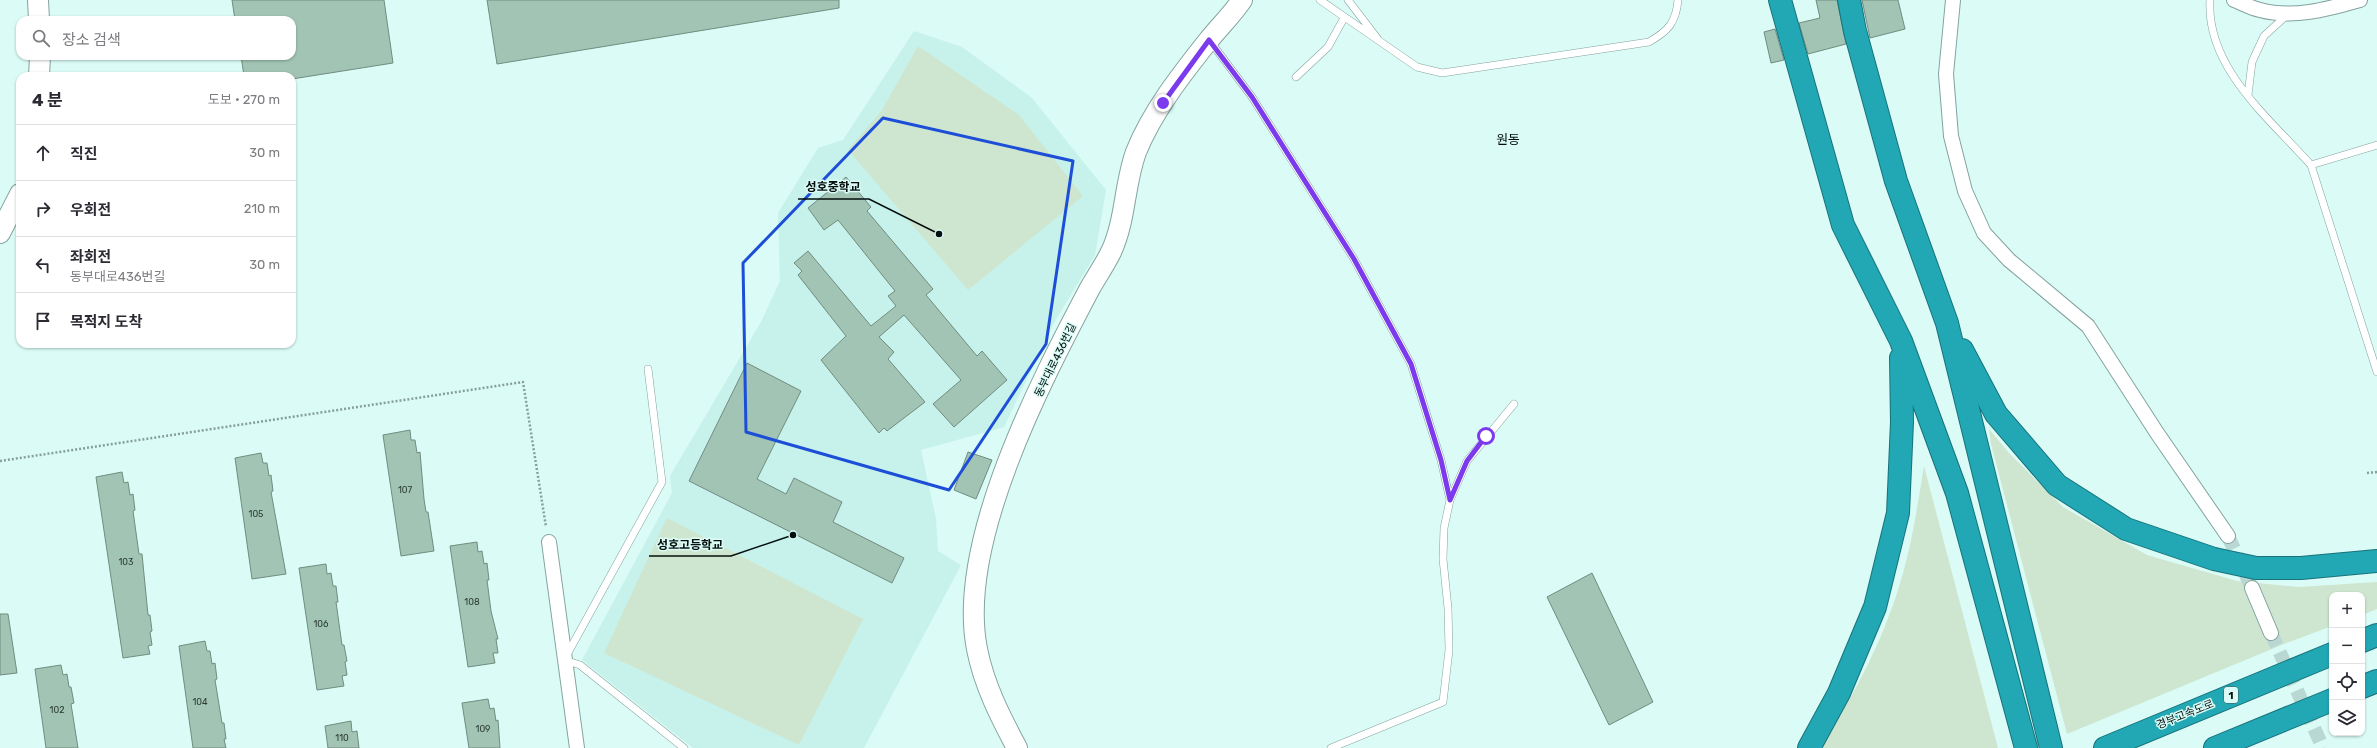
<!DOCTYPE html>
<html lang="ko">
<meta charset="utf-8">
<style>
body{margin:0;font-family:Rubik,"Noto Sans KR",sans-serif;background:#f2f2f3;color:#2b2b33}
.controls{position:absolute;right:12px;bottom:12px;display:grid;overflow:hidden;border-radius:8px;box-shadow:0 1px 3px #0004}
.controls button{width:36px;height:36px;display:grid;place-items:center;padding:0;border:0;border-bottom:1px solid #e1e1e2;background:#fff;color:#2b2b33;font:20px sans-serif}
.stop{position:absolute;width:12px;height:12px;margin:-9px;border:3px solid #7c3aed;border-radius:50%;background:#fff}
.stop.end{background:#7c3aed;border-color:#fff;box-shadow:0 1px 4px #0008}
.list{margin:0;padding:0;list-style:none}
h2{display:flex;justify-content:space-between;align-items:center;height:52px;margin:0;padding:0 16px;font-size:17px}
h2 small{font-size:13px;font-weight:400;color:#7c7c81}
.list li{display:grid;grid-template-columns:26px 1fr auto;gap:12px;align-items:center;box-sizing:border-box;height:56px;padding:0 16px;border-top:1px solid #e1e1e2}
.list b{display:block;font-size:15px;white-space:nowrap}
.list p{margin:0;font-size:13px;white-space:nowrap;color:#7c7c81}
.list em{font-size:13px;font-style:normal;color:#7c7c81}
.icon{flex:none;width:22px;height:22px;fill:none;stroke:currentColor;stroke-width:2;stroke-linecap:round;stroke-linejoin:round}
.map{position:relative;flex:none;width:2377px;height:748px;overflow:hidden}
.search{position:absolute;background:#fff;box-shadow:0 1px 3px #0004;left:16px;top:16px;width:280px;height:44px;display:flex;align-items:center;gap:10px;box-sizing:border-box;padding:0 14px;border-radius:12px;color:#7c7c81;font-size:15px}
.panel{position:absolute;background:#fff;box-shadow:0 1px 3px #0004;left:16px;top:72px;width:280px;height:276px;border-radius:12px}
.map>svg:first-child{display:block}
.built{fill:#c7f2eb}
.green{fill:#cee6cf}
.building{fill:#a1c4b4;stroke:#728c80}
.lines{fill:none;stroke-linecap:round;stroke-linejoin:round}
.street-tunnel{stroke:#bad8d3;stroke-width:14;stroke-dasharray:14 7;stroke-linecap:butt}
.lane-casing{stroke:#84a39f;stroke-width:8}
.street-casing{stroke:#84a39f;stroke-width:16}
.secondary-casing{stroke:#84a39f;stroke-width:22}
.highway-casing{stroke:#18727a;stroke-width:24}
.path{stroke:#879f9c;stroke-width:2.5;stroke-dasharray:2 2;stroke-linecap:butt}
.lane{stroke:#fff;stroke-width:7}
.street{stroke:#fff;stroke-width:14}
.secondary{stroke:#fff;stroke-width:20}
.highway{stroke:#22a8b5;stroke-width:22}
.highway-bridge-casing{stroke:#18727a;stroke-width:24;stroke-linecap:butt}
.highway-bridge{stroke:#22a8b5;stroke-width:22}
.route{stroke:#7c3aed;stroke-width:5}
.marked{fill:none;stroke:#1d4ed8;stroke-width:3;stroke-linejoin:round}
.labels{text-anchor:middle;stroke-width:3;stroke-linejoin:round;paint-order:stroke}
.number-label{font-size:9px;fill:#2b3c37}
.shield{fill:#dafbf6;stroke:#445653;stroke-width:1}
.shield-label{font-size:10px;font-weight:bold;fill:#040f0d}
.street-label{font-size:11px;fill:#040f0d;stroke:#dafbf6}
.quarter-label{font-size:13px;fill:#040f0d;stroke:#dafbf6}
.leader{fill:none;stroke:#040f0d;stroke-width:1.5}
.callout-dot{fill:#040f0d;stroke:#dafbf6;stroke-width:1.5}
.callout-label{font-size:12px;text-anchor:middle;font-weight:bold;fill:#040f0d;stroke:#dafbf6;stroke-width:3;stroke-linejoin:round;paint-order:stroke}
</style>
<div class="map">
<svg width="2377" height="748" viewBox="0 0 2377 748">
<rect width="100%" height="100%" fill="#dafbf6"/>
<path class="built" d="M 914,31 L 962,47 L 1032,98 L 1106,190 L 1095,255 L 1054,323 L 1004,427 L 921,450 L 936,519 L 938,551 L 961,565 L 864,748 L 693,748 L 582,660 L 672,493 L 670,476 L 761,322 L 780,281 L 778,213 L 818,148 L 843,140 Z"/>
<path class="green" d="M 918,46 L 1019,115 L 1083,196 L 968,290 L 848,150 L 882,110 Z
M 1989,429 L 2009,453 L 2063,507 L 2147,555 L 2237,581 L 2299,587 L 2377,582 L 2377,609 L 2362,615 L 2362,595 L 2332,595 L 2332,626 L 2284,644 L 2067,734 L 1991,444 Z
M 1924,466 L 1998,748 L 1819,748 C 1855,695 1886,635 1903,573 C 1913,538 1918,502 1924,466 Z
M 667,518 L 863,619 L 799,745 L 604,653 Z"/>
<path class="building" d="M 232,0 L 384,0 L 393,63 L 292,79 L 292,76 L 244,76 L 241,56 L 292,56 L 292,20 L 235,20 Z
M 487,0 L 839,0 L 839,8 L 497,64 Z
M 1816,0 L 1837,0 L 1846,44 L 1808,54 L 1799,23 L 1820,18 Z
M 1862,0 L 1898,0 L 1905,29 L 1870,38 Z
M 1775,29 L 1784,60 L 1771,63 L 1764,32 Z
M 846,177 L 871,207 L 867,211 L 933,289 L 926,295 L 977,356 L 982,351 L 1007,380 L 954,427 L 933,404 L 961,380 L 904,315 L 879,337 L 894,352 L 888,359 L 925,402 L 887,431 L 884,428 L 879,433 L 821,360 L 846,336 L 798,275 L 802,271 L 794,263 L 808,251 L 871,326 L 896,306 L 888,296 L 895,291 L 838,220 L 824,230 L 808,208 Z
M 747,363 L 801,391 L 757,479 L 786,494 L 794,478 L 842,502 L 833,522 L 904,558 L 892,583 L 689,481 Z
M 410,430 L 411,440 L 415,440 L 417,453 L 420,452 L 424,499 L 426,512 L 428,512 L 434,551 L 401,556 L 383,435 Z
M 968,452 L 992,460 L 976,499 L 954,490 Z
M 261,453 L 263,463 L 267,463 L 269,476 L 271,475 L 273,491 L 271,492 L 286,574 L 252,579 L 235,458 Z
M 122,472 L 124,483 L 128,482 L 130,495 L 133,494 L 135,510 L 133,511 L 139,554 L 142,554 L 148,615 L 150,615 L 152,631 L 150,632 L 152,645 L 148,646 L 150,654 L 123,658 L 96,477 Z
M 477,542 L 478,552 L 482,551 L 484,564 L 487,563 L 489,580 L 487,580 L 491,611 L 498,639 L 496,639 L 498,653 L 493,653 L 495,663 L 468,667 L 450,546 Z
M 326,564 L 327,574 L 331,573 L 333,586 L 336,586 L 338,602 L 336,602 L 342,645 L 344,645 L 347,661 L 345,662 L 347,675 L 342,676 L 344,686 L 317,690 L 299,568 Z
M 1592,573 L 1653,702 L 1609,725 L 1547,597 Z
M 0,614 L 8,614 L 17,673 L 0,675 Z
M 205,641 L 207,651 L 210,651 L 212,664 L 215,663 L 217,679 L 215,680 L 222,723 L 224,723 L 226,739 L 224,739 L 226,748 L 193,748 L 179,646 Z
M 61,665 L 63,675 L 67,674 L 69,687 L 71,687 L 74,703 L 71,704 L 78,748 L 46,748 L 35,669 Z
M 488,699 L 490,709 L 494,708 L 496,721 L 498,720 L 500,748 L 469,748 L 462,703 Z
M 351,721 L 352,732 L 357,731 L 359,748 L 328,748 L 325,726 Z"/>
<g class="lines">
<path class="street-tunnel" d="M 2228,536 L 2252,588
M 2271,633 L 2323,748"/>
<defs>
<path id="lane" d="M 1320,0 L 1417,67 L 1442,73 L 1649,42 C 1668,31 1676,23 1678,0
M 1348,0 L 1377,38
M 2210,0 C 2206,68 2270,119 2311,165 L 2377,145
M 1210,41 L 1252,97 L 1354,259 L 1411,364 L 1441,460 L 1450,500
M 1296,77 L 1328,47 L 1344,18
M 2248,95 L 2252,62 L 2264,36 L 2288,14
M 2311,165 L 2377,372
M 648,369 L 662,482 L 564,660 L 580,665 L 684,748
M 1331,748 L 1443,702 L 1449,650 L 1448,608 L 1443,559 L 1444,528 L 1450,500 L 1467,461 L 1514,404"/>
<path id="street" d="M 1953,0 L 1946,74 L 1951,136 L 1965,191 L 1984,233 L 2009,260 L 2088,326 L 2157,433 L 2228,536
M 2234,0 C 2242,3 2251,8 2260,10 C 2294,19 2328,9 2360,0
M 549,542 L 577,748
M 2252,588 L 2271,633"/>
<path id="secondary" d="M 38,0 L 39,20
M 39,76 L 40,56
M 0,233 L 20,194
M 1017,748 C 1000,716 984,685 977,649 C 956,543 1041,381 1090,288 C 1097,276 1105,264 1111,252 C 1126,220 1124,185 1136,152 C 1152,112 1181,75 1208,41 C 1219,27 1232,15 1242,0"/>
<path id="highway" d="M 1780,0 L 1843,225 L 1901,341 L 1957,493 L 2026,748
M 1849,0 L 1855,31 L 1896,181 L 1947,323 L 2051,748
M 1962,350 L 1996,414 L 2057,485 L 2126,529 L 2214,559
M 2256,568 L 2301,568 L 2377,561
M 2362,641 L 2377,635
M 2362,687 L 2377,681
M 1809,748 L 1839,693 L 1875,607 L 1898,513 L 1902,422 L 1901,358
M 2105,748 L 2332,654
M 2215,748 L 2332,700"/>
</defs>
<use href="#lane" class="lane-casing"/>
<use href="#street" class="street-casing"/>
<use href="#secondary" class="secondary-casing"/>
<use href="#highway" class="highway-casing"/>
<path class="path" d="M 0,461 L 523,382 L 546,527
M 2367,473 L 2377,472"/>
<use href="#lane" class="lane"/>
<use href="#street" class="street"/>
<use href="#secondary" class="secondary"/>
<use href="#highway" class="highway"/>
<defs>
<path id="highway-bridge" d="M 2214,559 L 2256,568"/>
</defs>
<use href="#highway-bridge" class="highway-bridge-casing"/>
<use href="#highway-bridge" class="highway-bridge"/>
</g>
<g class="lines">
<path class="route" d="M 1163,103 L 1209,40 L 1252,97 L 1354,259 L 1411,364 L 1441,460 L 1450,500 L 1467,461 L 1486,436"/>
</g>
<path class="marked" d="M 883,118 L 1073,161 L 1046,344 L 949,490 L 746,432 L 743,263 Z"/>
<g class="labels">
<g class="number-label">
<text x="405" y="493">107</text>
<text x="256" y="517">105</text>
<text x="126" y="565">103</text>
<text x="472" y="605">108</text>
<text x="321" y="627">106</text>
<text x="200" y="705">104</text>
<text x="57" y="713">102</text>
<text x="483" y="732">109</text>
<text x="342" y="741">110</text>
</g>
<rect class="shield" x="2224" y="687" width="14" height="16" rx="3"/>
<g class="shield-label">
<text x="2231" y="699">1</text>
</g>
<g class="street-label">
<text transform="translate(1055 360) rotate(-64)" y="4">동부대로436번길</text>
<text transform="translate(2185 714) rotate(-22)" y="4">경부고속도로</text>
</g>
<g class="quarter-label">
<text x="1508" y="144">원동</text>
</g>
</g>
<path class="leader" d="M939 234L869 199H798M793 535L731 556H649"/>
<g class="callout-dot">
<circle cx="939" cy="234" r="4"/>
<circle cx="793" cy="535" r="4"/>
</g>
<g class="callout-label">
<text x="833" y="191">성호중학교</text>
<text x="690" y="549">성호고등학교</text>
</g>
</svg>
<div class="controls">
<button>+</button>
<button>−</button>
<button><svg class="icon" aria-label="locate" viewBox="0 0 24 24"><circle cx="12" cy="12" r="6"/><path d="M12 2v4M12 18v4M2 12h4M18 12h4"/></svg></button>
<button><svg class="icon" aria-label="layers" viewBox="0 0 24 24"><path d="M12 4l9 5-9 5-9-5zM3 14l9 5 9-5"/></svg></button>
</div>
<div class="stop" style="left:1486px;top:436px"></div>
<div class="stop end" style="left:1163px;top:103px"></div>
<div class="search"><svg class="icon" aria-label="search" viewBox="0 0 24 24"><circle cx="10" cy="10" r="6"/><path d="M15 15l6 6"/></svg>장소 검색</div>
<section class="panel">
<h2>4 분<small>도보 · 270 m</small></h2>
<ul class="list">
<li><svg class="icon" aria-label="ahead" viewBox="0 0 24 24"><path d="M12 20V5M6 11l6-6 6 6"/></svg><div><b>직진</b></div><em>30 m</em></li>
<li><svg class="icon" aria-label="right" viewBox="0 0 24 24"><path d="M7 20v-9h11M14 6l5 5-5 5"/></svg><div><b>우회전</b></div><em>210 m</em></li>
<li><svg class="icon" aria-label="left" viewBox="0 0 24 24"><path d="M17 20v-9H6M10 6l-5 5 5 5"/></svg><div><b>좌회전</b><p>동부대로436번길</p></div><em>30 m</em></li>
<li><svg class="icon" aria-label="arrive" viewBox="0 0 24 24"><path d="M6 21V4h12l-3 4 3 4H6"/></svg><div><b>목적지 도착</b></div></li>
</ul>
</section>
</div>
